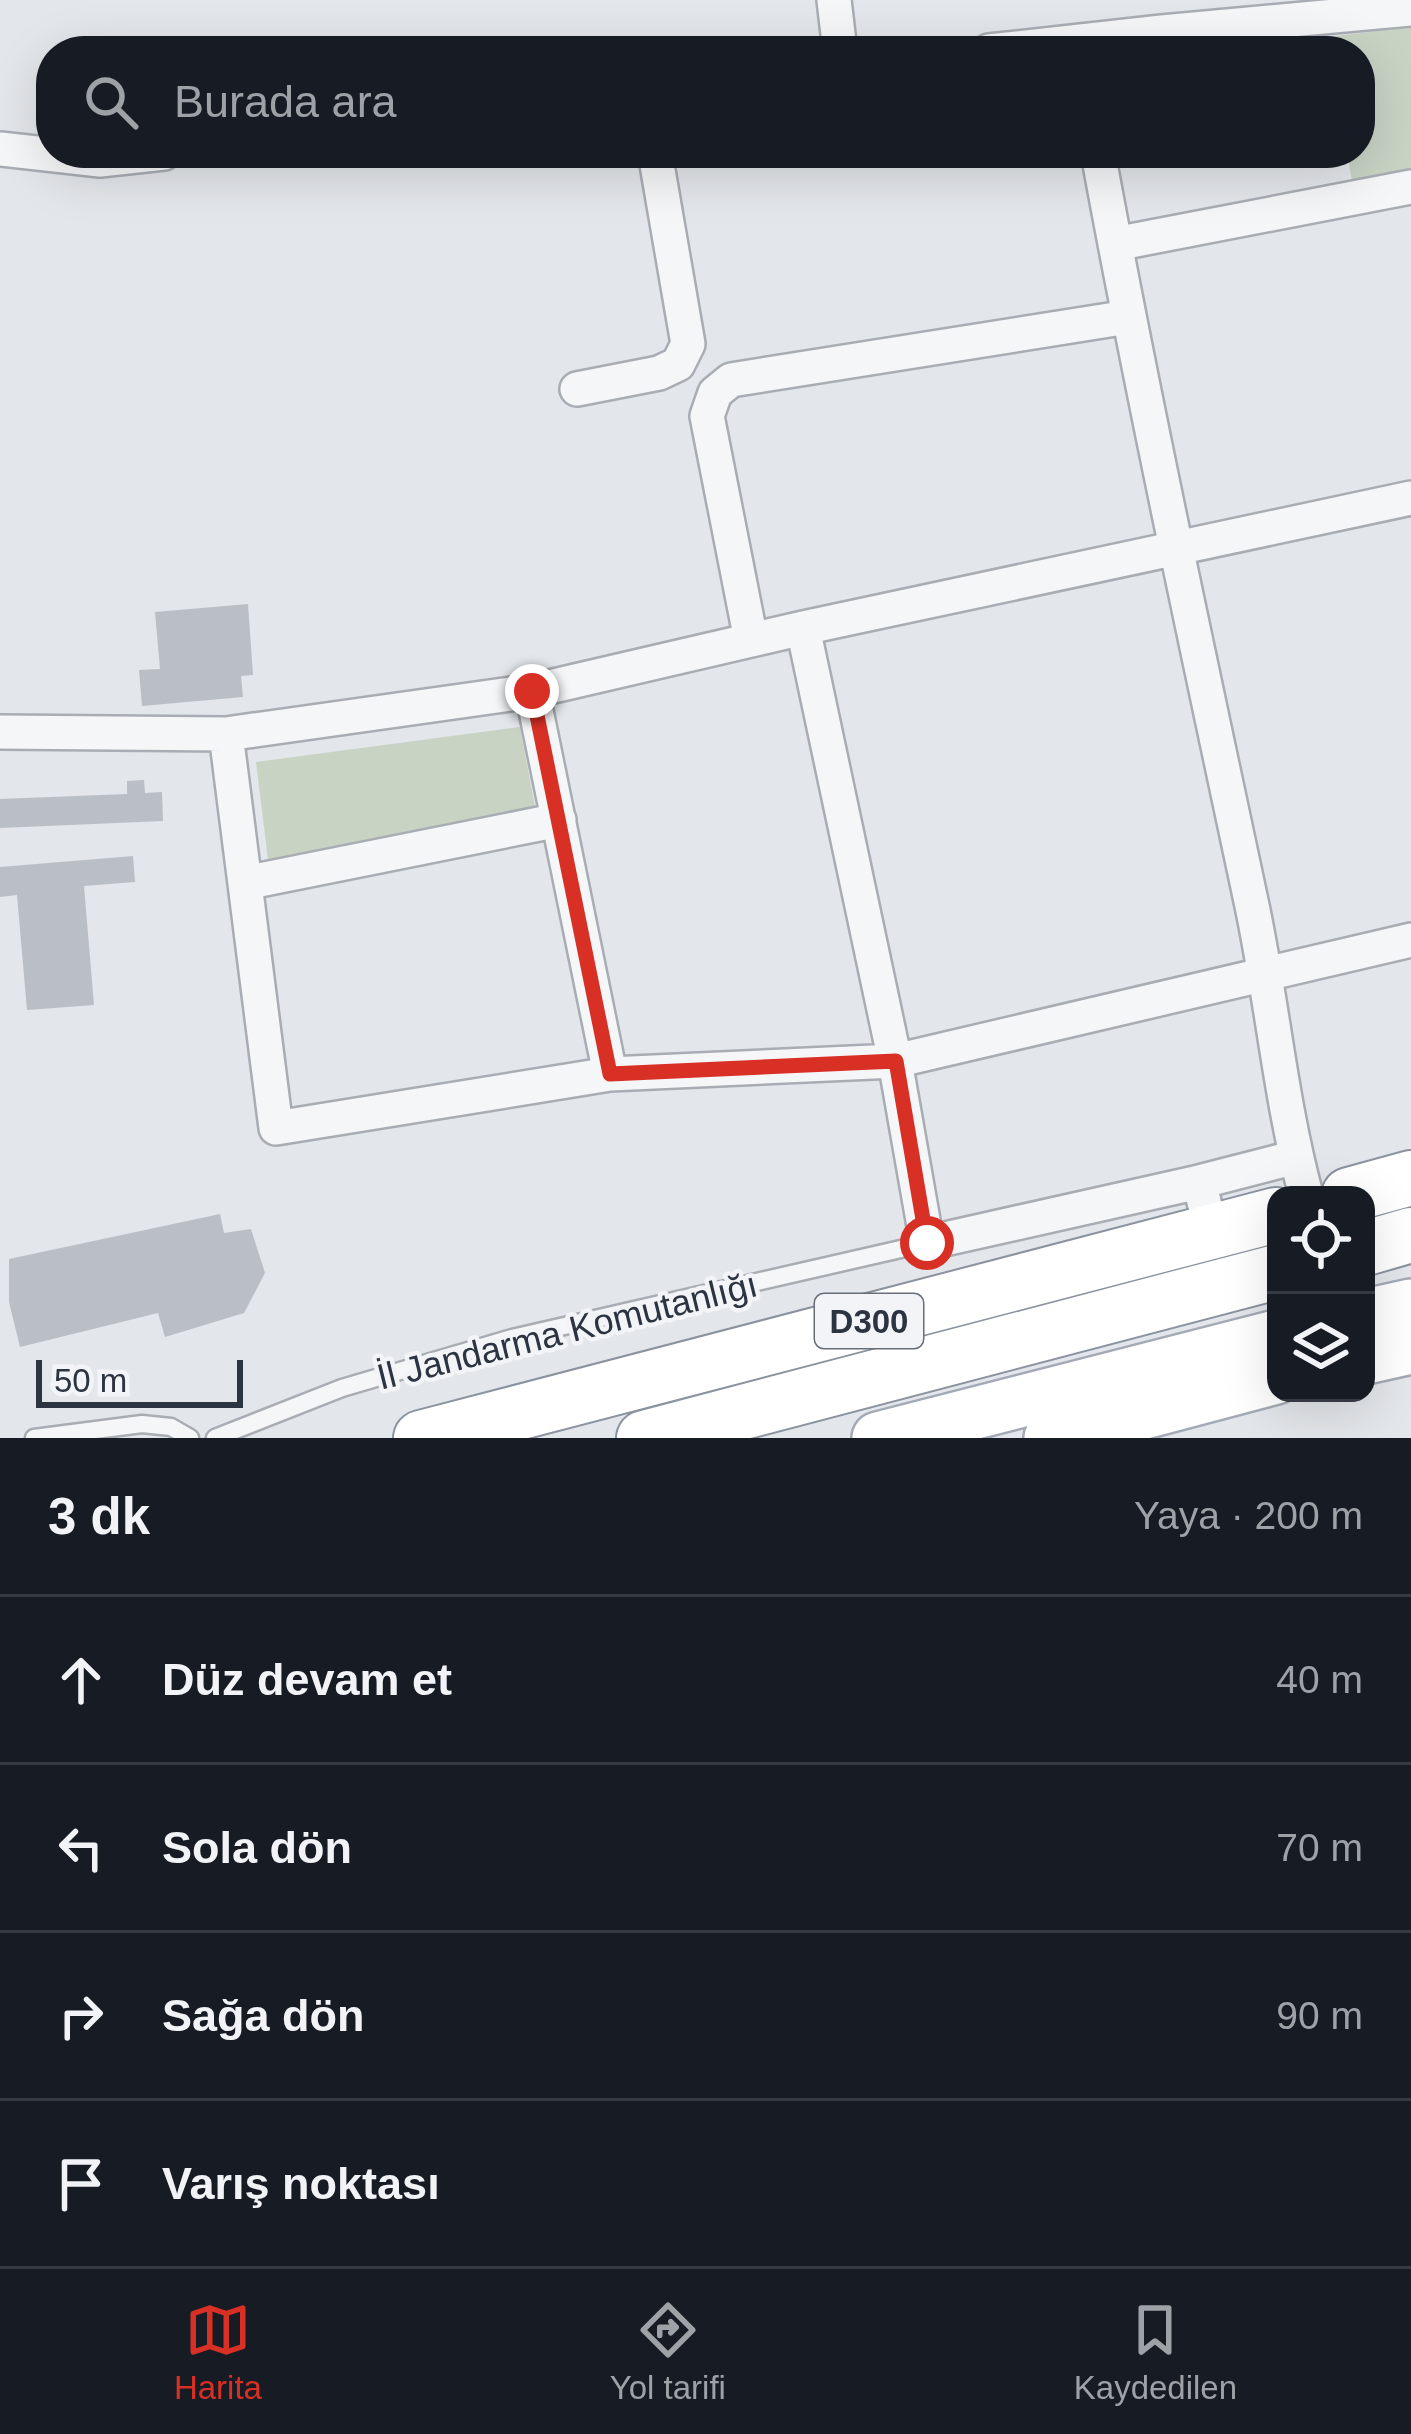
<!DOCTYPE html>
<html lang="tr">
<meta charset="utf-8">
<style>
body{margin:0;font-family:Helvetica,sans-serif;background:#20242c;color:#f1f3f6}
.controls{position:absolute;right:36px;bottom:36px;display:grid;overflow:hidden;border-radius:24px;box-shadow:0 12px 48px #0002}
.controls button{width:108px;height:108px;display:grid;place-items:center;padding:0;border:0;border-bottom:3px solid #363941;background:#171b24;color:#f1f3f6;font:60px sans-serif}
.scale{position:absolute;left:36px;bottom:30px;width:207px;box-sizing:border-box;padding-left:12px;border:6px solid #2c3441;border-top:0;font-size:33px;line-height:42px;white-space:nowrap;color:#2c3441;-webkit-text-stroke:9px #f2f4f7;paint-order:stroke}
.stop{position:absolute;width:36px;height:36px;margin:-27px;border:9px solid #d93025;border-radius:50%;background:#fff}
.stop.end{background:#d93025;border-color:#fff;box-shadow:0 3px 12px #0008}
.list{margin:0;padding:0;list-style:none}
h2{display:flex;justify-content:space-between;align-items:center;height:156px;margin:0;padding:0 48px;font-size:51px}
h2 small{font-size:39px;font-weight:400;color:#9ea1a6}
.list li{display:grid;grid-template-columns:78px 1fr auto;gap:36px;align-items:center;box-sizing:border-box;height:168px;padding:0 48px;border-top:3px solid #363941}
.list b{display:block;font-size:45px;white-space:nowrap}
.list em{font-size:39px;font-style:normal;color:#9ea1a6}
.icon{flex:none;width:66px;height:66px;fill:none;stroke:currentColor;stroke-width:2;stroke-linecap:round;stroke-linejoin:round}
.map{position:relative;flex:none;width:1411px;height:1438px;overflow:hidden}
.search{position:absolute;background:#171b24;box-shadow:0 12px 48px #0002;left:36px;right:36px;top:36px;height:132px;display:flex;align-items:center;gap:30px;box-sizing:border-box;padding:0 42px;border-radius:48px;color:#9ea1a6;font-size:45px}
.sheet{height:828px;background:#171b24}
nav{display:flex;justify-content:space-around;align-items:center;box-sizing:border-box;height:168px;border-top:3px solid #363941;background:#171b24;font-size:33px;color:#9ea1a6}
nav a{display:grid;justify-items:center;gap:6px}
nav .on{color:#d93025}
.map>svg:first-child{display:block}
.green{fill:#c8d3c4}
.building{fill:#babfc6}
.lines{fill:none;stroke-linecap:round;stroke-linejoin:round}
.service-casing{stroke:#a8adb4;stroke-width:21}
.minor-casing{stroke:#a8adb4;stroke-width:38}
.primary-casing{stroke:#a3aab5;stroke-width:56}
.trunk-casing{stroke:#8b939f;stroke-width:58}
.service{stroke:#f5f6f8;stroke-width:16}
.minor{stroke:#f5f6f8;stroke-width:33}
.primary{stroke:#fff;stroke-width:51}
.trunk{stroke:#fff;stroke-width:54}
.route{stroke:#d93025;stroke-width:15}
.labels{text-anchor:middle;stroke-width:9;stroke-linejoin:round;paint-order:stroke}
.shield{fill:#f2f4f7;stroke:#676e78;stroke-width:3}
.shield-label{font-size:33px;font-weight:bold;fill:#2c3441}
.street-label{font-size:36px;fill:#2c3441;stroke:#f2f4f7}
</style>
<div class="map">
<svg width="1411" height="1438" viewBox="0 0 1411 1438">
<rect width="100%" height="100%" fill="#e3e6ea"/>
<path class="green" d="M 1411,27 L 1411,170 L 1352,181 L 1347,153 L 1360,153 L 1360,51 L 1331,51 L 1328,37 Z
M 520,727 L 535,807 L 268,859 L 256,762 Z"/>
<path class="building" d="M 248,604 L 253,675 L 241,676 L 243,697 L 142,706 L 139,670 L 160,669 L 155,612 Z
M 144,780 L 145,793 L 162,792 L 163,821 L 0,828 L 0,799 L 127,794 L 127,781 Z
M 133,856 L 135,882 L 84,886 L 94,1005 L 27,1010 L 17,895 L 0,897 L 0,867 Z
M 220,1214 L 224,1233 L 251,1229 L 265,1273 L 244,1313 L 165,1337 L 158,1313 L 20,1347 L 9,1302 L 9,1259 Z"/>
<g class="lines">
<defs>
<path id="service" d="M 34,1438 L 142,1424 L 171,1427 L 190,1438
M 215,1438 L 342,1388 L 512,1338 L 927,1243"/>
<path id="minor" d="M 834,0 L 840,51
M 989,51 L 1162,32 L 1411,9
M 0,149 L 100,160 L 164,153
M 1098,153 C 1144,403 1198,652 1251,901 C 1272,998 1280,1099 1306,1195
M 1115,244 L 1411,187
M 577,389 L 659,373 L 678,364 L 688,344 L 655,153
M 803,628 L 895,1061 L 927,1243 L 1199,1182 L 1212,1233
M 751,640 L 707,416 L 715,393 L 731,380 L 1128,317
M 0,732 L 226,734 L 532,691
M 226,734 L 276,1128 L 610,1074 L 895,1061 L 1411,940
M 245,883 L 559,820
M 610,1074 L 532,691 L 803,628 L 1411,498
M 1199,1182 L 1296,1157"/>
<path id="primary" d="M 1366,1315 L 1411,1305
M 1366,1358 L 1411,1348
M 878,1438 L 1276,1336
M 1050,1438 L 1276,1378"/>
<path id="trunk" d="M 1349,1195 L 1411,1178
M 1366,1248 L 1411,1235
M 421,1438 L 1276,1215
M 644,1438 L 1276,1272"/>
</defs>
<use href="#service" class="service-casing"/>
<use href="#minor" class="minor-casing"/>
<use href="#primary" class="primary-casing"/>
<use href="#trunk" class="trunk-casing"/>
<use href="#service" class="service"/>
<use href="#minor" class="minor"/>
<use href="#primary" class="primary"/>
<use href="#trunk" class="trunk"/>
</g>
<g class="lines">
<path class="route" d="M 532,691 L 610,1074 L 896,1061 L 927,1243"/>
</g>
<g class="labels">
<rect class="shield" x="815" y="1294" width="108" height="54" rx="9"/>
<g class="shield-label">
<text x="869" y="1333">D300</text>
</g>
<g class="street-label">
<text transform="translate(567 1330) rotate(-14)" y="13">İl Jandarma Komutanlığı</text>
</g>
</g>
</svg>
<div class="controls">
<button><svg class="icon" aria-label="locate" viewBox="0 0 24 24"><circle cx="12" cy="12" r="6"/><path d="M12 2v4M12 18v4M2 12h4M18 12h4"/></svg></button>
<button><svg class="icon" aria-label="layers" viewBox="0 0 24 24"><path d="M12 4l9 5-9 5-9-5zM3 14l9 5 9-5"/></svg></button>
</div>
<div class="scale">50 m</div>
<div class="stop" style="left:927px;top:1243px"></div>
<div class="stop end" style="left:532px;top:691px"></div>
<div class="search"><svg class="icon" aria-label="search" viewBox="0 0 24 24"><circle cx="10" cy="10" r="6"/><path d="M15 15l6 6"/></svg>Burada ara</div>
</div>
<section class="sheet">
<h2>3 dk<small>Yaya · 200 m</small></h2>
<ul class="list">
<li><svg class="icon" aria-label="ahead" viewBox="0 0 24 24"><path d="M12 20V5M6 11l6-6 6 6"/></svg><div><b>Düz devam et</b></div><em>40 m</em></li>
<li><svg class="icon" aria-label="left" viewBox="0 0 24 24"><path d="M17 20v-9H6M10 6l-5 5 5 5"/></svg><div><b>Sola dön</b></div><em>70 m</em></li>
<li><svg class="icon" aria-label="right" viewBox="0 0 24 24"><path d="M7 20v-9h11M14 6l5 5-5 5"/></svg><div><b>Sağa dön</b></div><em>90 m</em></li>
<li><svg class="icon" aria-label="arrive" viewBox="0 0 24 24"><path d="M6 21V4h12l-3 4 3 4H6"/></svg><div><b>Varış noktası</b></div></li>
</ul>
</section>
<nav>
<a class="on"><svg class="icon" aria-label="map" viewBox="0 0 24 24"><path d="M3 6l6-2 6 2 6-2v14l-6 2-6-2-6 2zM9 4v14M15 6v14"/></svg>Harita</a>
<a><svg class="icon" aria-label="directions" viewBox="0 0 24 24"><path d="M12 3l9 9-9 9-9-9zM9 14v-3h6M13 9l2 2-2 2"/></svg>Yol tarifi</a>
<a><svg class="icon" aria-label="saved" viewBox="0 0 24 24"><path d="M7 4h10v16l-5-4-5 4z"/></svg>Kaydedilen</a>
</nav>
